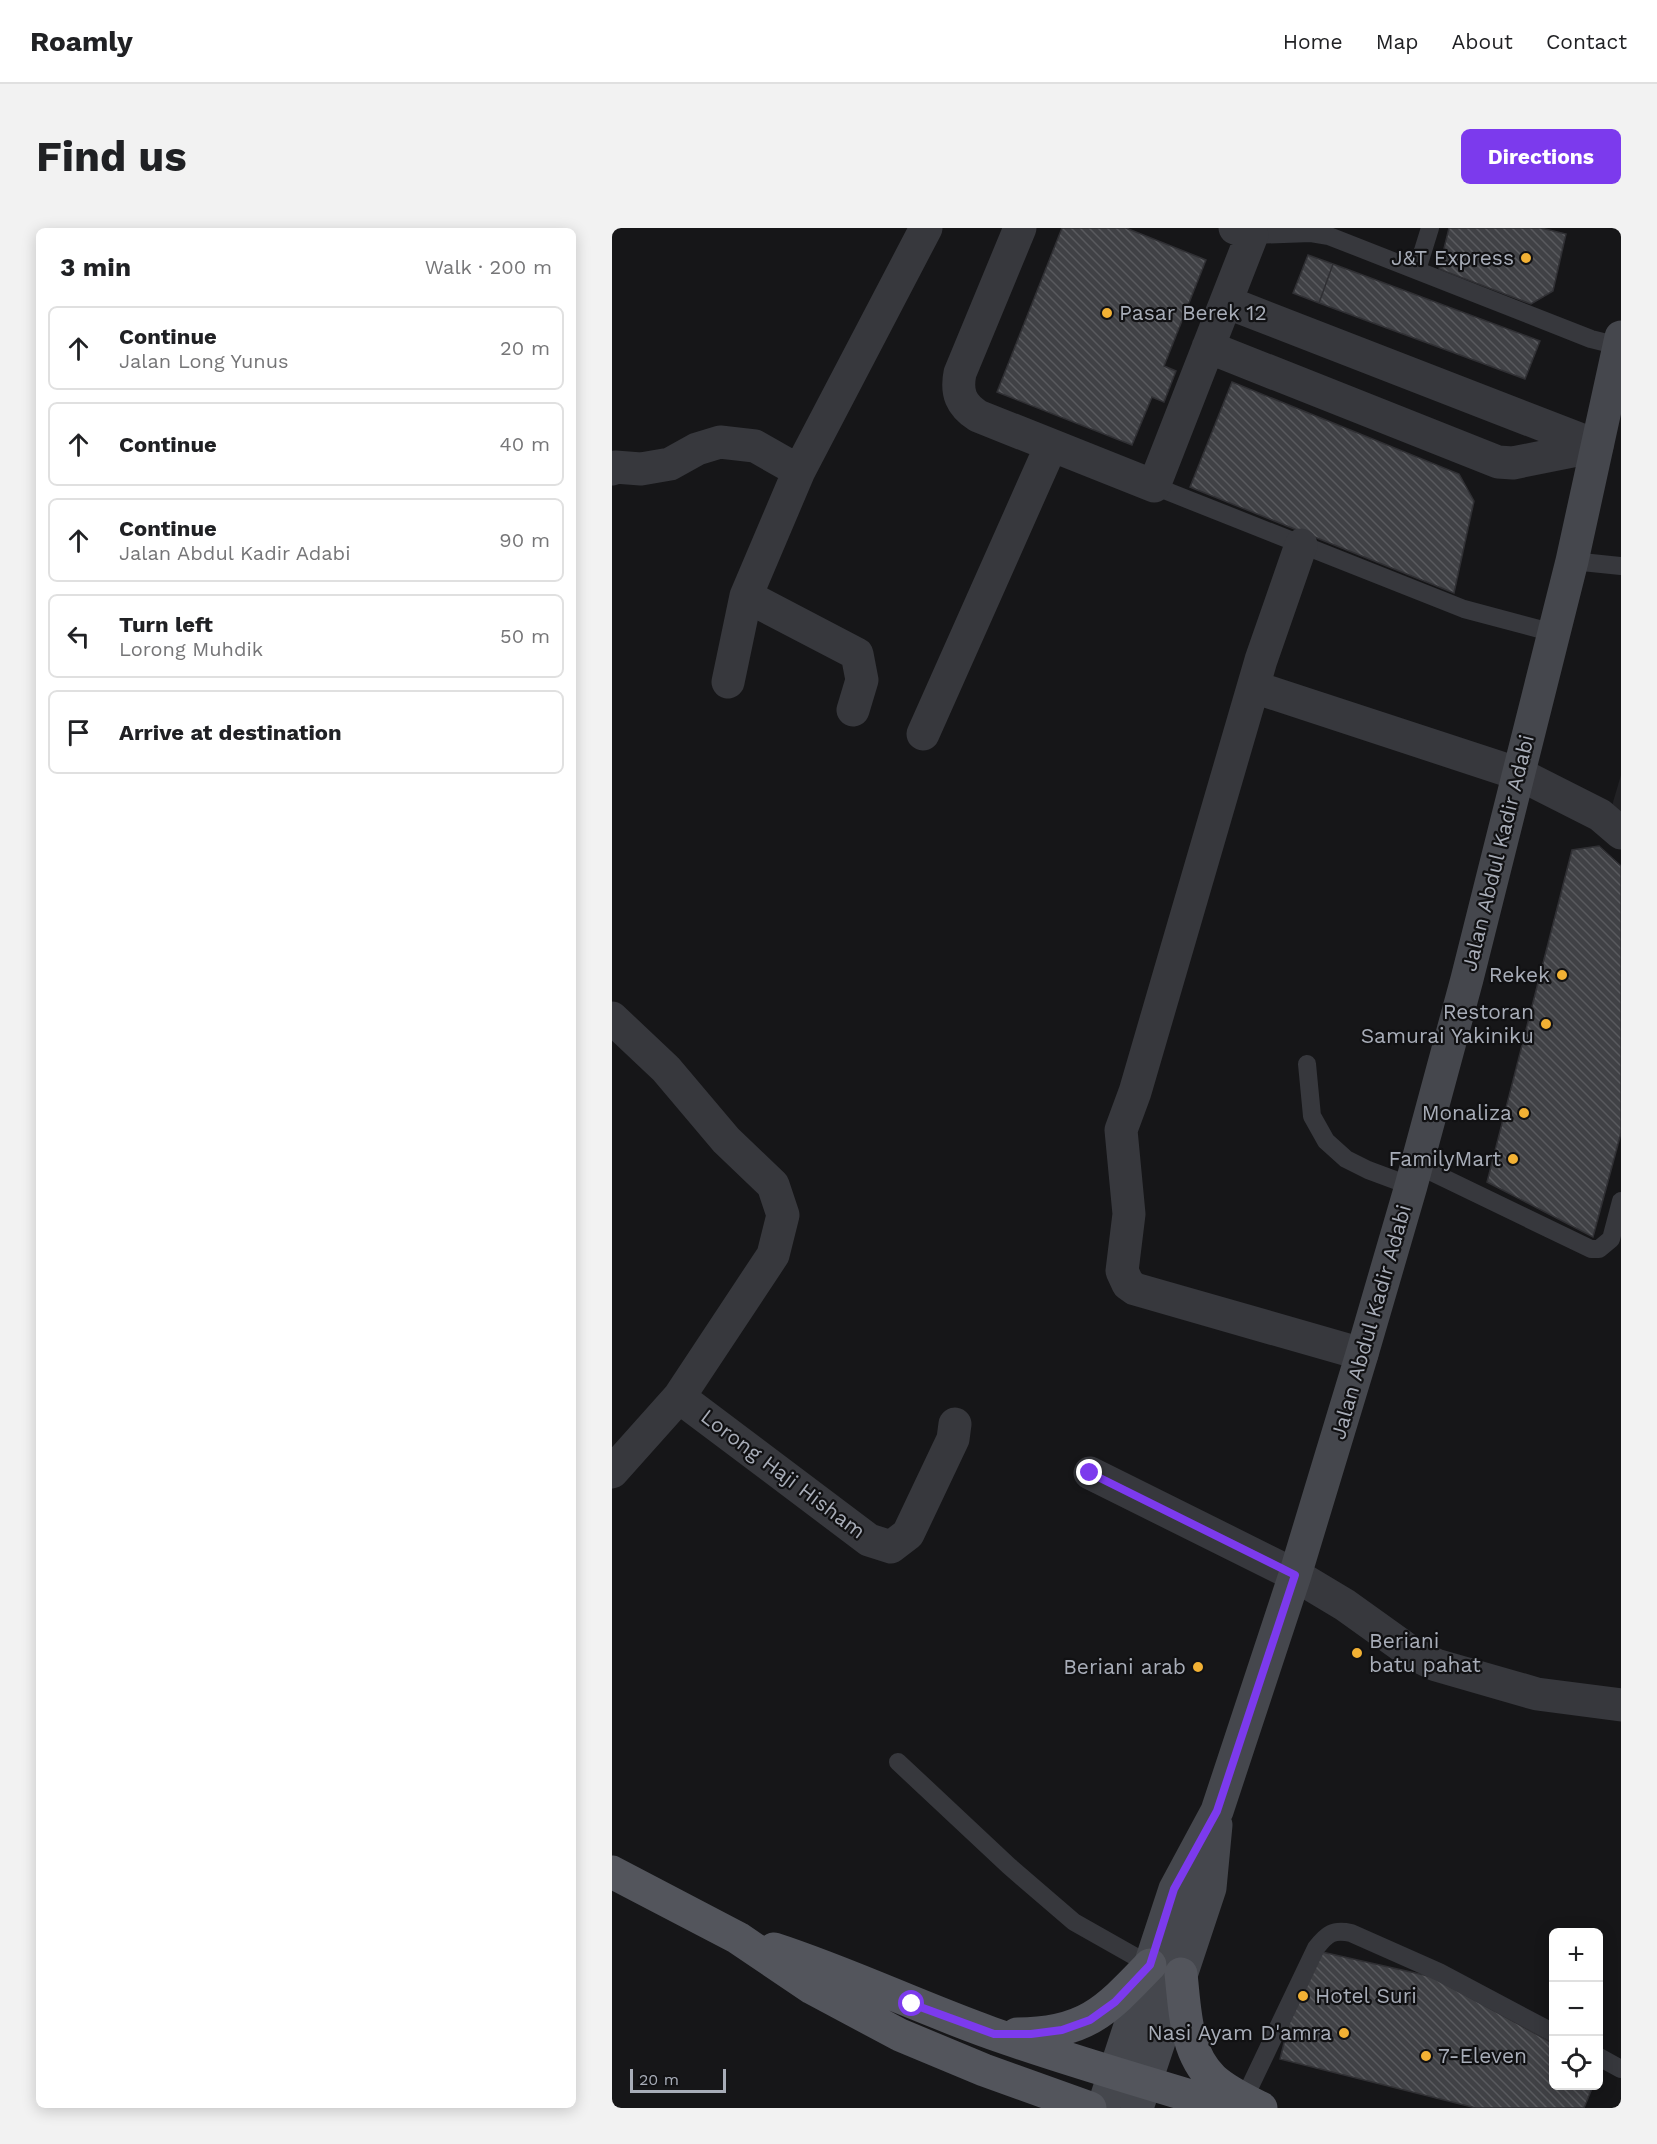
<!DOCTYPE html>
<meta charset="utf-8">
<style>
body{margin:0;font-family:"Work Sans",sans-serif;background:#f2f2f2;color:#202124}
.controls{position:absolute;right:18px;bottom:18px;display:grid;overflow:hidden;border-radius:9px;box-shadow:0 3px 15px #0003}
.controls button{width:54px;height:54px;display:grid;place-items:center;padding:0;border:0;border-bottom:2px solid #e0e0e0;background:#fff;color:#202124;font:30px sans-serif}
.scale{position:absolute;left:18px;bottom:15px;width:96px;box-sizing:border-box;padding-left:6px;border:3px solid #a8adb8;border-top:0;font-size:16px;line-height:21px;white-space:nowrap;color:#a8adb8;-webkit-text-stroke:4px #111113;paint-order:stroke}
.stop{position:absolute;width:18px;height:18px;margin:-14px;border:4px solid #7c3aed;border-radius:50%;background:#fff}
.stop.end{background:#7c3aed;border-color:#fff;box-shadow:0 2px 6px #0008}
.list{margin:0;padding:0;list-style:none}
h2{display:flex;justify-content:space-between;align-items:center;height:78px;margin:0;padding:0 24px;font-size:26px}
h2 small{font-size:20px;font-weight:400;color:#757577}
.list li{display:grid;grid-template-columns:39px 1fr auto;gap:18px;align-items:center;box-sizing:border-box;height:84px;margin:0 12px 12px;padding:0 12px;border:2px solid #e0e0e0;border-radius:9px}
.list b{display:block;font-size:22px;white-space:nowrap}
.list p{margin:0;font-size:20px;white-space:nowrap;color:#757577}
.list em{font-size:20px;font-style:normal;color:#757577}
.icon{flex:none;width:33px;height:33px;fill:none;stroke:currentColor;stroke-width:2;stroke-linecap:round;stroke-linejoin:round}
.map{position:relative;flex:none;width:1009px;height:1880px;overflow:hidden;border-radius:9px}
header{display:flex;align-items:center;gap:36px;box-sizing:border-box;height:84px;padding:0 30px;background:#fff;border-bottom:2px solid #e0e0e0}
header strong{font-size:28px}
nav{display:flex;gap:33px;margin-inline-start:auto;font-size:21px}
.intro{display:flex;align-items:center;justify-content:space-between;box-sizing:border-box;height:144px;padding:0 36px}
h1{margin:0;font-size:42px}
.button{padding:15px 27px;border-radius:9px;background:#7c3aed;color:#fff;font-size:21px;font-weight:700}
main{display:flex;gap:36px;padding:0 36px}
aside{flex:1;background:#fff;border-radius:9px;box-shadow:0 3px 15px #0003}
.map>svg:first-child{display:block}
.built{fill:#222225}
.building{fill:url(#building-back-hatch);stroke:#303034;stroke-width:1.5}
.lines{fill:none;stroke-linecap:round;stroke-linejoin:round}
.service{stroke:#37383d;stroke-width:18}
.minor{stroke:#37383d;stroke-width:33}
.secondary{stroke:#45474d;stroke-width:33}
.primary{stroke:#53555c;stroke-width:33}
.route{stroke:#7c3aed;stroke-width:8}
.poi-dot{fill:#f2b134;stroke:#111113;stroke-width:2}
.labels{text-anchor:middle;stroke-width:4.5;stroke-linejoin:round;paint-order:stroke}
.poi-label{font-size:21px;fill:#a8adb8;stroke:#111113;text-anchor:end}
.street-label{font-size:21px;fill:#a8adb8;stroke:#111113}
</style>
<header>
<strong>Roamly</strong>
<nav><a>Home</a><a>Map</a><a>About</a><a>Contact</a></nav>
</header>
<div class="intro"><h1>Find us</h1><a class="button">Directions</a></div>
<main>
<aside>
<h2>3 min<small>Walk · 200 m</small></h2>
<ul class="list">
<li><svg class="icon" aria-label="ahead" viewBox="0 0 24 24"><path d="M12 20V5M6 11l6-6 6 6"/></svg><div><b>Continue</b><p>Jalan Long Yunus</p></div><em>20 m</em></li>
<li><svg class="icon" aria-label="ahead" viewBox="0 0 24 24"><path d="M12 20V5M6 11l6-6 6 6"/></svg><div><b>Continue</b></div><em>40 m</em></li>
<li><svg class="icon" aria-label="ahead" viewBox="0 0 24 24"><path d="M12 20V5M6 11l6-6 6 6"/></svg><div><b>Continue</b><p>Jalan Abdul Kadir Adabi</p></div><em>90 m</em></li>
<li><svg class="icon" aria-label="left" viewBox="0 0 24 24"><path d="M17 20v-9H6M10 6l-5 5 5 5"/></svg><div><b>Turn left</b><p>Lorong Muhdik</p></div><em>50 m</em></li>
<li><svg class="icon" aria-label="arrive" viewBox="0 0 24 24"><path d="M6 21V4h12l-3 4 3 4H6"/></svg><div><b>Arrive at destination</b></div></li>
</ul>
</aside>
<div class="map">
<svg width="1009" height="1880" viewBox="0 0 1009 1880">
<defs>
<pattern id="building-back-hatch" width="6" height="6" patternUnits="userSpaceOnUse" patternTransform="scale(1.5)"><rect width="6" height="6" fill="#404145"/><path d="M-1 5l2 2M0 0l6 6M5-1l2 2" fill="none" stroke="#595a5e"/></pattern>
</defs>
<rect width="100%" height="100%" fill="#161618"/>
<path class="built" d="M 1009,547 L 1009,590 L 999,581 Z"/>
<path class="building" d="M 450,0 L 514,0 L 594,32 L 552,138 L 564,143 L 552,174 L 540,169 L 520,217 L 385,164 Z
M 837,0 L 929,0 L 954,6 L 941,63 L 919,76 L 827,41 Z
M 696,27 L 721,36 L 707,75 L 681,65 Z
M 721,36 L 928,113 L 913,151 L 707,75 Z
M 620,154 L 847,246 L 862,273 L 842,365 L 578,259 Z
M 987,618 L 1009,638 L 1009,905 L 981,1009 L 875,954 L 960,622 Z
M 710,1724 L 821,1749 L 942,1816 L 942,1858 L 981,1858 L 972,1880 L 864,1880 L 668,1831 L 677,1795 Z"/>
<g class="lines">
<path class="service" d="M 640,7 L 699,5 L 717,8 L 979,111 L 1007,118
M 805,42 L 818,0
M 542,258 L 852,381 L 942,405
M 960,333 L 1009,338
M 695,836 L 700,888 L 714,913 L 734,931 L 756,942 L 799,958
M 805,937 L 979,1021 L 987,1021 L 999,1011 L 1009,973
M 286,1534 L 397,1638 L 462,1694 L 538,1737
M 987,1829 L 1009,1841
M 632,1871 L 704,1720 C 715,1706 721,1701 739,1705 L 827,1744 L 942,1805"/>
<path class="minor" d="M 408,0 L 348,145 C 344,165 349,177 366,188 L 542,258 L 640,7 L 623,0
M 614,74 L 985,218
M 596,119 L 886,234 L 901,235 L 985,218
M 0,241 L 3,239 L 29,241 L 58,236 L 85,221 L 108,214 L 143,218 L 187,243
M 689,317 L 649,432 L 523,864 L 509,902 L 517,986 L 510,1043 L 516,1056 L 523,1061 L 750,1126
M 116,454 L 134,368
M 642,459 L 907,546 L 988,587 L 1009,605
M 241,482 L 250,452 L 245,426 L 134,368 L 187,243 L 314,0
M 311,506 L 439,218
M 0,790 L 54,841 L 114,912 L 161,957 L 171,987 L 161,1027 L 67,1169 L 0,1244
M 67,1169 L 257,1312 L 279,1319 L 296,1306 L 341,1211 L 343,1196
M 478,1245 L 683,1347 L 733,1377 L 800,1425 L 824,1437 L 925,1466 L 1009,1477"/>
<path class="secondary" d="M 491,1880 L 563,1661 L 605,1583 L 683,1347 L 750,1126 L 799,958 L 855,751 L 960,333 L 1009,109
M 525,1880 L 598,1660 L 604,1597"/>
<path class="primary" d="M 0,1644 L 126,1710 L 200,1760 L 288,1807 L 372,1842 L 478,1880
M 162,1721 C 236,1745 306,1779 379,1805 C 458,1833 539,1856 619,1880
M 569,1746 C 573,1781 573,1825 601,1851 C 614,1863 633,1872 649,1880
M 405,1806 C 473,1806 494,1783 538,1737"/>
</g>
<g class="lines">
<path class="route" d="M 300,1776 L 382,1806 L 419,1806 L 450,1802 L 478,1792 L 503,1774 L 538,1737 L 562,1661 L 605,1583 L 683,1347 L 478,1245"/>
</g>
<g class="poi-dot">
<circle cx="914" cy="30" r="6"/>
<circle cx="495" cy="85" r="6"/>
<circle cx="950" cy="747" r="6"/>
<circle cx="934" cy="796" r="6"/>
<circle cx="912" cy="885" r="6"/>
<circle cx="901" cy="931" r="6"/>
<circle cx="745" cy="1425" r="6"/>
<circle cx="586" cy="1439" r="6"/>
<circle cx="691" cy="1768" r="6"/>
<circle cx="732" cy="1805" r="6"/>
<circle cx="814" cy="1828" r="6"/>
</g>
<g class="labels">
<g class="poi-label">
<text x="902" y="37">J&amp;T Express</text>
<text x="507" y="92" text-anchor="start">Pasar Berek 12</text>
<text x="938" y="754">Rekek</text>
<text x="922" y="791">Restoran<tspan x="922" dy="24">Samurai Yakiniku</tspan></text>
<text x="900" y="892">Monaliza</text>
<text x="889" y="938">FamilyMart</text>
<text x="757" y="1420" text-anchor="start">Beriani<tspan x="757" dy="24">batu pahat</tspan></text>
<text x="574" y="1446">Beriani arab</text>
<text x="703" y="1775" text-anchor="start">Hotel Suri</text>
<text x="720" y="1812">Nasi Ayam D'amra</text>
<text x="826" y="1835" text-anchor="start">7-Eleven</text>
</g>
<g class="street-label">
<text transform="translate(886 625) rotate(-76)" y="7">Jalan Abdul Kadir Adabi</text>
<text transform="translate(759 1094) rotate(-74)" y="7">Jalan Abdul Kadir Adabi</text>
<text transform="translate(171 1246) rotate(37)" y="7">Lorong Haji Hisham</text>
</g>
</g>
</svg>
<div class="controls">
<button>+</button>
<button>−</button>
<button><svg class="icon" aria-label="locate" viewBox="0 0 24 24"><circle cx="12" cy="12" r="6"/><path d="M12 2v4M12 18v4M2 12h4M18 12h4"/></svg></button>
</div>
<div class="scale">20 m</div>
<div class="stop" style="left:300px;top:1776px"></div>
<div class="stop end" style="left:478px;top:1245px"></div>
</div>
</main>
